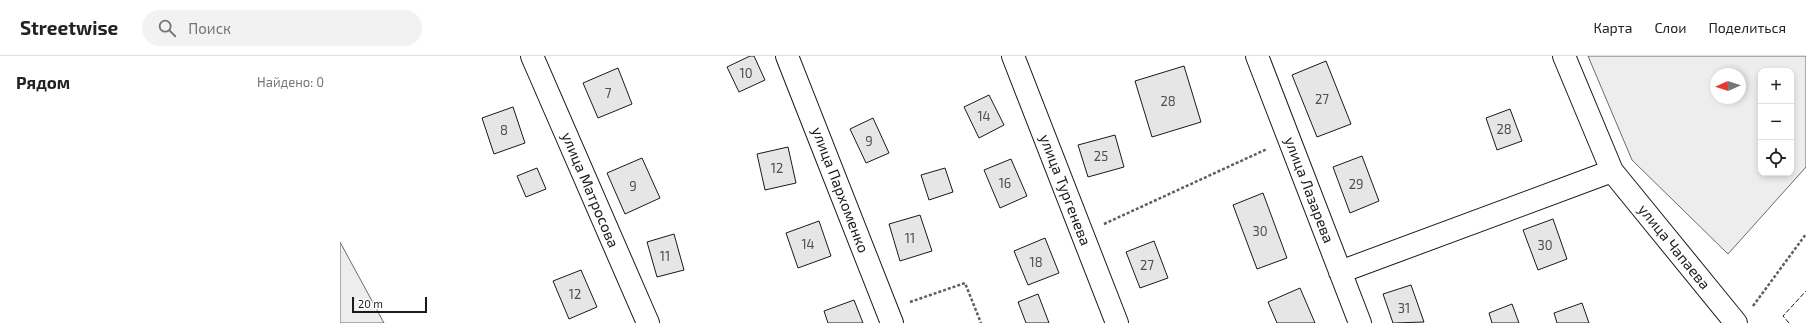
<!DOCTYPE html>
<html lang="ru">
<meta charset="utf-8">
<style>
body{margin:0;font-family:"Exo 2",sans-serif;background:#f2f2f2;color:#222}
.controls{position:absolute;right:12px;top:12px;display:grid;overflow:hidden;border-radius:8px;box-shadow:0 2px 6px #0003}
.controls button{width:36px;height:36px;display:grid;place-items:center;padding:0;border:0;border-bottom:1px solid #e0e0e0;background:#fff;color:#222;font:20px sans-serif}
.compass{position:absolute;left:1370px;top:12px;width:36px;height:36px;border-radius:50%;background:#fff;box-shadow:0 2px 6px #0003;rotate:267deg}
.scale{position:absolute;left:12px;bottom:10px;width:75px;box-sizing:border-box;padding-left:4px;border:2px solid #1a1a1a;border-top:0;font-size:11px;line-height:14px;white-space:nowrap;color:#1a1a1a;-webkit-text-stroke:3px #fff;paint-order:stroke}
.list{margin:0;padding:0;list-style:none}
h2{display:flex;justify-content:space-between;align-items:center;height:52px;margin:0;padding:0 16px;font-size:17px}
h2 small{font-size:13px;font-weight:400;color:#767676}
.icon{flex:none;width:22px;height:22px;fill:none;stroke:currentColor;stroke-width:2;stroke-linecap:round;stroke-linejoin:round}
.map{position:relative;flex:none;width:1466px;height:267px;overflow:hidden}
header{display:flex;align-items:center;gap:24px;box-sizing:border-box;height:56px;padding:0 20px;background:#fff;border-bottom:1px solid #e0e0e0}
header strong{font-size:19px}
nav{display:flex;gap:22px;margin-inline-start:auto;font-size:14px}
.search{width:280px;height:36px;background:#f2f2f2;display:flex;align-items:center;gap:10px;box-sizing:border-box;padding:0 14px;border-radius:22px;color:#767676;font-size:15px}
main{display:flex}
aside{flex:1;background:#fff}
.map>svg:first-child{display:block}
.built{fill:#ededed;stroke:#6a6a6a;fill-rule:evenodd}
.building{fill:#e6e6e6;stroke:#1a1a1a}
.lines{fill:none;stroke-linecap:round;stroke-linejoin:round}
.street-casing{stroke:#1a1a1a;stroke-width:24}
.path{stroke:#5f5f5f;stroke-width:2.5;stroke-dasharray:3 2;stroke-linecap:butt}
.street{stroke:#fff;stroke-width:22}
.fence{stroke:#1a1a1a;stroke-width:1;stroke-dasharray:5 2;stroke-linecap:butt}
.labels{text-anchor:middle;stroke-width:3;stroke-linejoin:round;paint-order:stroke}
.number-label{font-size:13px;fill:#4d4d4d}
.street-label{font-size:15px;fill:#1a1a1a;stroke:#fff}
</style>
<header>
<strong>Streetwise</strong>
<div class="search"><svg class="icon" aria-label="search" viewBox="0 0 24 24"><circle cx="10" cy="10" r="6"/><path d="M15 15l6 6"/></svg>Поиск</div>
<nav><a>Карта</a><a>Слои</a><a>Поделиться</a></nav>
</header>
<main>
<aside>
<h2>Рядом<small>Найдено: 0</small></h2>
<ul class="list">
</ul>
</aside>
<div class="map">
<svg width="1466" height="267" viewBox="0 0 1466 267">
<rect width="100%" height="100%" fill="#fff"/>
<path class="built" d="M 1248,0 L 1466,0 L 1466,111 L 1388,198 L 1292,104 ZM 1421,15 L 1451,15 L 1451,117 L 1421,117 ZM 1376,18 L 1400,18 L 1400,42 L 1376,42 Z
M 0,186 L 44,267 L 0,267 Z"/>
<path class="building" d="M 410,0 L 414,0 L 425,24 L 399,36 L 387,11 Z
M 986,5 L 1011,68 L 977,81 L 952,19 Z
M 844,10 L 861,66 L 812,81 L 795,25 Z
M 278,12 L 292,48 L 258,62 L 243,27 Z
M 649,39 L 664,69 L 639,82 L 624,51 Z
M 173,51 L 185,87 L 154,98 L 142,62 Z
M 1170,53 L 1182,85 L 1157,94 L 1146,62 Z
M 533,62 L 549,97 L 526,107 L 510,73 Z
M 775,79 L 784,111 L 748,121 L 738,89 Z
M 448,91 L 456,127 L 425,134 L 417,98 Z
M 1022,100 L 1039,145 L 1010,157 L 993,111 Z
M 302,102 L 320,142 L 285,158 L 267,117 Z
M 671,103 L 687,140 L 660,152 L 644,114 Z
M 197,112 L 206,133 L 186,141 L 177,120 Z
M 605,112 L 613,136 L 589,144 L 581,119 Z
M 923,137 L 947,202 L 917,213 L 893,149 Z
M 580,159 L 592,195 L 560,205 L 549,168 Z
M 1213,163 L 1227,203 L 1198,214 L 1183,174 Z
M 479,165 L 491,200 L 458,212 L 446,177 Z
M 334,178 L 344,214 L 317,221 L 307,186 Z
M 705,182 L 719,217 L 688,229 L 674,195 Z
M 814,185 L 828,222 L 800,232 L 786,196 Z
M 241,214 L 257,251 L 229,263 L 213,225 Z
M 1071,229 L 1084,266 L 1053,267 L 1043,238 Z
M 960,232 L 975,267 L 937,267 L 928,246 Z
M 698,238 L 709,267 L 686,267 L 678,246 Z
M 514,244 L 523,267 L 488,267 L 484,255 Z
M 1242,247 L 1249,267 L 1217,267 L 1214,257 Z
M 1172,248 L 1179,267 L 1152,267 L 1149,257 Z"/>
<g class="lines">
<defs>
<path id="street" d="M 192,0 L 308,267
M 447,0 L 552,267
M 673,0 L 777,267
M 917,0 L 1020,267
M 1224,0 L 1272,115 L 1396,267
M 1000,216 L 1272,115"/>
</defs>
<use href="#street" class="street-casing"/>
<path class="path" d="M 764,168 L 927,93
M 570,246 L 625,227 L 641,267
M 1413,250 L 1466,178"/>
<use href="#street" class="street"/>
<path class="fence" d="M 1449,267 L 1443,260 L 1466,235"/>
</g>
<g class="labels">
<g class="number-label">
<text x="406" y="22">10</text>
<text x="268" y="42">7</text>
<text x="982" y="48">27</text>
<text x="828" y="50">28</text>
<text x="644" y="65">14</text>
<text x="1164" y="78">28</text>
<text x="164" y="79">8</text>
<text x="529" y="90">9</text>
<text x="761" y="105">25</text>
<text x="437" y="117">12</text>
<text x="665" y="132">16</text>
<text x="1016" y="133">29</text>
<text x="293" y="135">9</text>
<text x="920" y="180">30</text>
<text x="570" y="187">11</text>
<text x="468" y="193">14</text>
<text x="1205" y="194">30</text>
<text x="325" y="205">11</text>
<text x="696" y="211">18</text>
<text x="807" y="214">27</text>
<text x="235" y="243">12</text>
<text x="1064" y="257">31</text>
</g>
<g class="street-label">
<text transform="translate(250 134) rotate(67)" y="5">улица Матросова</text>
<text transform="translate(500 134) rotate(69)" y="5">улица Пархоменко</text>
<text transform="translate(725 134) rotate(69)" y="5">улица Тургенева</text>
<text transform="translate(969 134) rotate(69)" y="5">улица Лазарева</text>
<text transform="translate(1334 191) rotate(51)" y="5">улица Чапаева</text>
</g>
</g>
</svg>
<div class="controls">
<button>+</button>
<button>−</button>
<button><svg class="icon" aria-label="locate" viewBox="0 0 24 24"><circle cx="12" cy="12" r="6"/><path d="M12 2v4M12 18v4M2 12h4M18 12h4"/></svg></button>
</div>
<svg class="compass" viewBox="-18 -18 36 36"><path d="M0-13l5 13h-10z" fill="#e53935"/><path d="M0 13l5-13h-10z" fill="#767676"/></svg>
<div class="scale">20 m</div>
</div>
</main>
